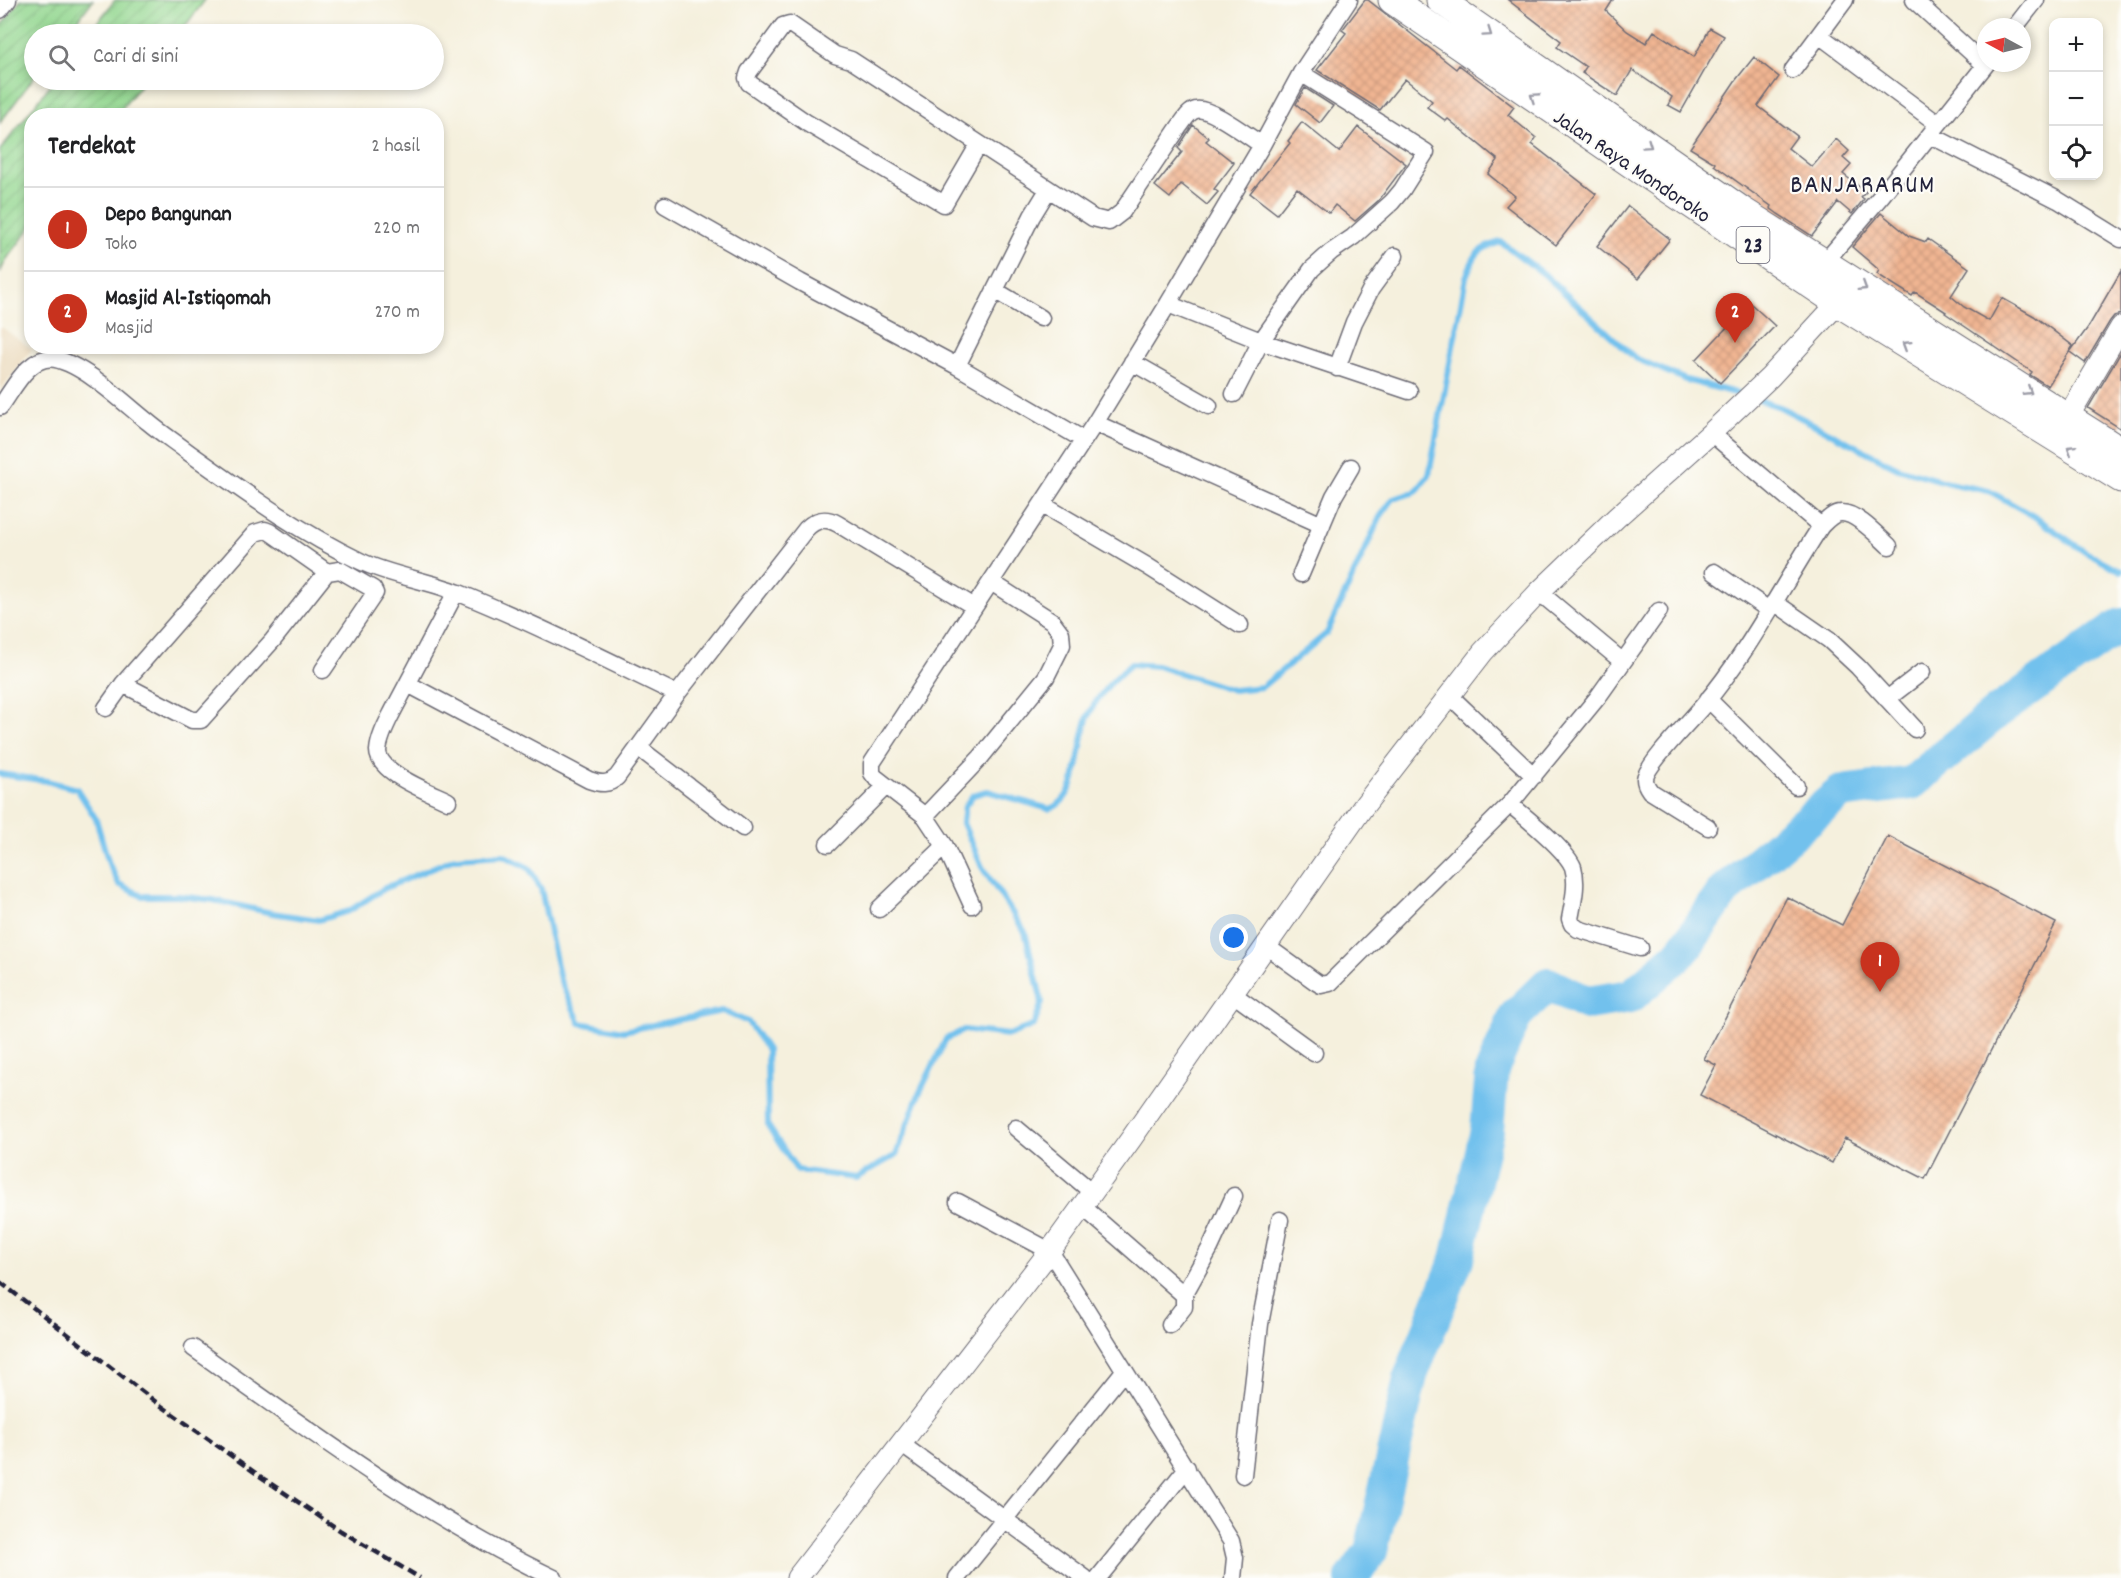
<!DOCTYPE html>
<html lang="id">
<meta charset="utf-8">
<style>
body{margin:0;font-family:Dekko,sans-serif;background:#f2f2f2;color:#202124}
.controls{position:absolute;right:18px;top:18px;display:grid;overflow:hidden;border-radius:12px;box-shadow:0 3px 9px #0003}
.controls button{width:54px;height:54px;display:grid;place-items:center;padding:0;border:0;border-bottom:2px solid #e0e0e0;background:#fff;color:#202124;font:30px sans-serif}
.compass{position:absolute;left:1977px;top:18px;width:54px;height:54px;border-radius:50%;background:#fff;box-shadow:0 3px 9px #0003;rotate:277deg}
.you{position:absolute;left:1234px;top:938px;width:21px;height:21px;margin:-15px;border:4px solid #fff;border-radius:50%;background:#1a73e8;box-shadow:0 0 0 9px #1a73e833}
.badge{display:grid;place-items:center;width:39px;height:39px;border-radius:50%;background:#c8321e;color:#fff;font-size:20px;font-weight:700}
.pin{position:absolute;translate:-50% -50px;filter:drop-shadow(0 2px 3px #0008)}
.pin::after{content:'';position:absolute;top:32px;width:21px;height:18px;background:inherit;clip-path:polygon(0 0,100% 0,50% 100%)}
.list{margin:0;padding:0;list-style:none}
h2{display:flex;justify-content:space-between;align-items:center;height:78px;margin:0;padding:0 24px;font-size:26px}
h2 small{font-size:20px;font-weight:400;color:#757577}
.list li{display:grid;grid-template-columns:39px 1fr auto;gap:18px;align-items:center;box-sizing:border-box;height:84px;padding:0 24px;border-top:2px solid #e0e0e0}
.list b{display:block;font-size:22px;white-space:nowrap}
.list p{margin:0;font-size:20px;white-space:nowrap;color:#757577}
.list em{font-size:20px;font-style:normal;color:#757577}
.icon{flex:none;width:33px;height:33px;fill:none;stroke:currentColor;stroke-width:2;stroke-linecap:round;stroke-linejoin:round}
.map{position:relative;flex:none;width:2121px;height:1578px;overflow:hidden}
.search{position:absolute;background:#fff;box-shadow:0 3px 9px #0003;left:24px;top:24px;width:420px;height:66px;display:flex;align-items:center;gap:15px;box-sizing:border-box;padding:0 21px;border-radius:33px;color:#757577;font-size:22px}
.panel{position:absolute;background:#fff;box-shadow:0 3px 9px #0003;left:24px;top:108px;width:420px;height:246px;border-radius:24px}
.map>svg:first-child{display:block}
.built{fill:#ead8ba}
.garden{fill:url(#garden-furrows);stroke:#5a7c66;stroke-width:1.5}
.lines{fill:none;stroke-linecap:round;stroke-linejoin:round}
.stream{stroke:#72c1ed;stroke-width:6}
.river{stroke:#72c1ed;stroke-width:34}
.building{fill:url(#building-cross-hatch)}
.minor-casing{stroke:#6c6a74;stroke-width:19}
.tertiary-casing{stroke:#6c6a74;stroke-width:23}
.trunk-casing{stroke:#6c6a74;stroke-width:29}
.minor{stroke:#fff;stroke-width:16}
.tertiary{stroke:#fff;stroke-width:21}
.trunk{stroke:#fff;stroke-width:27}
.rail{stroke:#22223b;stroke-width:4.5;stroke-dasharray:9 4.5;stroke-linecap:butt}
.oneway{stroke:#9c9ca7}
.labels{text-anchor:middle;stroke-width:4.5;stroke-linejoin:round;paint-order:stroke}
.shield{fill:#fdfcf7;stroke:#646373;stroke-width:1.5}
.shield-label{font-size:21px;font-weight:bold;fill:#22223b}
.street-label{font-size:22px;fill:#22223b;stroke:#fdfcf7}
.quarter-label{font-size:26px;letter-spacing:1.5px;fill:#22223b;stroke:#fdfcf7}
</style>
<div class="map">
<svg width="2121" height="1578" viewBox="0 0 2121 1578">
<defs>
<pattern id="garden-furrows" width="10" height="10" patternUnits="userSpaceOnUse" patternTransform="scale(1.5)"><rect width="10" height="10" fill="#93d790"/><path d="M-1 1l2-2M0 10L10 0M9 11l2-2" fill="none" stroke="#7eb87d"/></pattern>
<pattern id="building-cross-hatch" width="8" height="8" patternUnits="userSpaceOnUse" patternTransform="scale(1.5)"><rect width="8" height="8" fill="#f0b592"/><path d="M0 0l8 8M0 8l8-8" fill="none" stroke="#ce9b7f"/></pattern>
</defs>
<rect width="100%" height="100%" fill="#fdfcf7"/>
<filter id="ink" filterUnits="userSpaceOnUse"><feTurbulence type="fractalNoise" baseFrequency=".0167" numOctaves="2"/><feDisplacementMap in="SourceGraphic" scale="12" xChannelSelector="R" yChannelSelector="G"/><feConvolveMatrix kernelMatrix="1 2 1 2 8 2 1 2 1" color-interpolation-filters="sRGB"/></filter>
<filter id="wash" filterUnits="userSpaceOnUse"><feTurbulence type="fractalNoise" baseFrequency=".008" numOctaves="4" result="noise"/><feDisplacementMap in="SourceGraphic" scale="24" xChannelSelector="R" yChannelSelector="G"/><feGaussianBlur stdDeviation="1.35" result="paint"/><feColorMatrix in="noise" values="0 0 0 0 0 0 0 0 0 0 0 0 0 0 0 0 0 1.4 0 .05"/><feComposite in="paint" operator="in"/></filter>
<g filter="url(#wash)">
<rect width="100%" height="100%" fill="#f5f0dd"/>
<path class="built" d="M 0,326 L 32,349 L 0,391 Z"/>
<path class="garden" d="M 21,0 L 93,0 L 67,34 L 34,34 L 34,77 L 0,123 L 0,27 Z
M 115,0 L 205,0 L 179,34 L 88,34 Z
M 54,80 L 144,80 L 117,115 L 32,116 L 31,227 L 6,260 L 0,273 L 0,150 Z"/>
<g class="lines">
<path class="stream" d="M 1752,398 L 1780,407 L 1898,468 L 1948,483 L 1989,491 L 2035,517 L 2085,552 L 2121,571
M 0,774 L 47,781 L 77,789 L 96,819 L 109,864 L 119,884 L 142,896 L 179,896 L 213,900 L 272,913 L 319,920 L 349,911 L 385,888 L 455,858 L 503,855 L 529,868 L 541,889 L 560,980 L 580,1023 L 623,1031 L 722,1011 L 748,1022 L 767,1050 L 768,1126 L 797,1170 L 856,1178 L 896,1155 L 919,1094 L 946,1039 L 964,1030 L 1009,1035 L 1034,1025 L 1042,1002 L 1025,932 L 982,867 L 963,823 L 965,806 L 973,795 L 987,791 L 1049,809 C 1082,800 1077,741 1089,714 C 1100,692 1113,680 1131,664 L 1157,666 L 1233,690 L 1262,687 L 1327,633 L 1380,517 L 1393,499 L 1416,492 L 1429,475 L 1466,277 C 1475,254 1476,249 1501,242 L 1544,274 L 1635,358 L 1686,380 L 1743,395"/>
<path class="river" d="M 1352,1578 L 1371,1551 L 1411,1375 L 1457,1259 L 1487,1130 L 1492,1070 L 1516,1015 L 1548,984 L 1587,1003 L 1631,996 L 1682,952 L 1724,891 L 1841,792 L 1912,783 L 1997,712 L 2121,625"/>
</g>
<g id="blocks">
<path class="building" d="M 1365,0 L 1368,0 L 1456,69 L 1459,65 L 1514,107 L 1508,115 L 1536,138 L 1532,144 L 1596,194 L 1556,245 L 1506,206 L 1515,196 L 1488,174 L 1498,160 L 1448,119 L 1446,121 L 1427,107 L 1432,101 L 1405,79 L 1380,110 L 1317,70 L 1346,33 L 1342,30 Z
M 1508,0 L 1613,0 L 1606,11 L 1627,31 L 1646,43 L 1654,31 L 1694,57 L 1710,28 L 1724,36 L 1681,112 L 1668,105 L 1672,97 L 1632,70 L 1617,96 L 1582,73 L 1586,67 L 1557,47 L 1561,41 Z
M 1754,57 L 1779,77 L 1758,106 L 1797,136 L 1788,148 L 1812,167 L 1836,139 L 1849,151 L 1843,158 L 1851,165 L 1843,174 L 1866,192 L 1861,197 L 1864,199 L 1852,214 L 1838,202 L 1812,236 L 1778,214 L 1770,208 L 1771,206 L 1714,165 L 1715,163 L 1690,148 L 1735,81 Z
M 1305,88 L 1333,106 L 1320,123 L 1296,104 Z
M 1302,122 L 1339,152 L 1358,127 L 1406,164 L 1379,200 L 1355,221 L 1335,205 L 1329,213 L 1297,188 L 1277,214 L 1250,193 L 1290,143 L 1288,141 Z
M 1193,125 L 1209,138 L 1206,141 L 1234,163 L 1214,189 L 1218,192 L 1207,205 L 1181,184 L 1170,198 L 1155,186 L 1182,152 L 1178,148 Z
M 1628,206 L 1670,239 L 1638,279 L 1597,246 Z
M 1881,213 L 1909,236 L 1926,242 L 1928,239 L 1969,268 L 1951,296 L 1964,307 L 1989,321 L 2002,298 L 2034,316 L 2073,346 L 2048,386 L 2030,375 L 2032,372 L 1945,313 L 1946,312 L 1915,292 L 1912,296 L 1877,274 L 1879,270 L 1852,247 Z
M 2121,271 L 2121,314 L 2114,316 L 2110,321 L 2085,363 L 2070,352 L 2089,326 Z
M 1750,303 L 1775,326 L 1720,383 L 1696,360 Z
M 2121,352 L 2121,429 L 2088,408 Z
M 1888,836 L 2056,923 L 1925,1179 L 1845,1138 L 1832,1163 L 1700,1095 L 1716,1065 L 1704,1059 L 1787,897 L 1842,925 Z"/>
</g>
</g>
<g filter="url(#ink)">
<use href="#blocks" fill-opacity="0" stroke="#6c6a74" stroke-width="1.5"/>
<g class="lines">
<defs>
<path id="minor" d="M 1914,0 L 1985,65
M 0,10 L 8,0
M 2015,27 L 2036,0
M 1819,35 L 1938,124
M 1793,70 L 1845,0
M 1930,135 L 2058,200 L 2121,239
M 979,144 L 944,204 L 807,123 L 749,83 L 747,78 L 749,72 L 783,26 L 790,24 L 835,55 L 851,60 L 1093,218 L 1109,222 L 1122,212 L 1179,127 C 1184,121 1188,112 1196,110 C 1209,106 1249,137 1262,145
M 665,205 L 800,282 L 957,366 L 1084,440
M 1824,263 L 1882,195 L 1987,63
M 996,291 L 1041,318
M 1168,304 L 1266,343 L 1409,391
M 1132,362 L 1209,406
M 957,366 L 1032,216 L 1048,190
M 1337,368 L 1354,322 L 1371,289 L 1395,256
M 1234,394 L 1261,341 L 1312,269 L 1331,252 L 1353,237 L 1392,202 L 1402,190 L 1426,152 L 1301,73
M 0,407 C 13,390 29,354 55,359 C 85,365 124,403 148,422 C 161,433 175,442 188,452 C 243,491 299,532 360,561 C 391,576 427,580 459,593 C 533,623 605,659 677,694
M 1095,423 L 1322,525
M 1711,433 L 1821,526
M 1043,505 L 1147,566 L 1240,625
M 1714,572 L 1769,610
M 1301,574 L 1334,496 L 1351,467
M 1539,592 L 1623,662
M 1774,602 L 1829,640 L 1858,667 L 1915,729
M 323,670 L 375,593 L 373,589 L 340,570 L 327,572
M 408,684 L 589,780 C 600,784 609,785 617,777 L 677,694 L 806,529 C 816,519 825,517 838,524 L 973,606
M 1449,695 L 1534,776
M 1708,699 L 1796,786
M 1887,699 L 1922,672
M 106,708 L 123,684 L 255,533 L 265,530 L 270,532 L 327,572 L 273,640 L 201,720 L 192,720 L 123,684
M 639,748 L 743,828
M 448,801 C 430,792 378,773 378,751 C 379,737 387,723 393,711 L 456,592
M 1510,804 C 1526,818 1566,849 1573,867 C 1578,884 1573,902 1570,919 L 1572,924 L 1578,929 L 1640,948
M 925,816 L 981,757 L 1046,677 L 1062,645 L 1061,633 L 1052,621 L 991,582
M 1708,827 L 1650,791 C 1647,787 1645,784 1645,779 C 1646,765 1691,720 1702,707 C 1749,652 1782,586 1821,526 C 1826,521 1833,513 1841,513 C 1856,512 1878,536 1889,546
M 828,844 L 885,787
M 972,905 L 945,846 L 925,816 L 875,777 L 872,773 L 872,763 L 1095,423 L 1168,304 L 1262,145 L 1301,73 L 1349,0
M 879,909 L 945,846
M 1266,946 L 1316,982 L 1321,985 L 1330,983 L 1510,804 L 1598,697 L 1659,611
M 1233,994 L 1314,1053
M 1016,1128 L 1092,1192
M 958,1202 L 1050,1251 L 1231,1541 L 1235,1558 L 1233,1578
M 1082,1206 L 1184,1295 L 1184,1307 L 1170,1325
M 1184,1295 L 1210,1248 L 1234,1196
M 193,1348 C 307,1429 427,1518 554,1578
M 901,1444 L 1085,1578
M 1243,1475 L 1260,1324 L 1280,1220
M 957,1578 L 1124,1371
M 1098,1578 L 1187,1468"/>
<path id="tertiary" d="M 2068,417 L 2121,327
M 797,1578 L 1050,1251 L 1131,1139 L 1363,807 L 1483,652 L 1539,592 L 1616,518 L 1711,433 L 1770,377 L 1838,303"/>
<path id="trunk" d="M 1392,0 L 1640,170 L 1838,303 L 2121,479
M 1440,0 L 1743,211 L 2121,451"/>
</defs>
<use href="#minor" class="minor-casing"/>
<use href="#tertiary" class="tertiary-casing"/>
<use href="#trunk" class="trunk-casing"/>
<use href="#minor" class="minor"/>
<use href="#tertiary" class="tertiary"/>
<use href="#trunk" class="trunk"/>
<path class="rail" d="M 0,1282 L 156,1402 L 264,1479 L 341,1531 L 420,1578"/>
</g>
<defs><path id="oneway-chevron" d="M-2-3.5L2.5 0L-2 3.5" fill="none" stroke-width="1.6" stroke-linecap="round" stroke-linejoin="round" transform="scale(1.5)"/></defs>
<g class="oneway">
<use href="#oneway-chevron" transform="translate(1488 33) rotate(35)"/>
<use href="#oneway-chevron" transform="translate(1534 97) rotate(-146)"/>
<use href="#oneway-chevron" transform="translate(1648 145) rotate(35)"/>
<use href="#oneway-chevron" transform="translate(1863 287) rotate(32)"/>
<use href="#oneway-chevron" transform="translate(1906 345) rotate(-148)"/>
<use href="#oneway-chevron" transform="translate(2028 391) rotate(32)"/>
<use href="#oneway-chevron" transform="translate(2071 449) rotate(-148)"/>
</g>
</g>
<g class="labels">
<rect class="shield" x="1736.5" y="227" width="33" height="36" rx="4.5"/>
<g class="shield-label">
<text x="1753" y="252">23</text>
</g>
<g class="street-label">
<text transform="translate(1633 165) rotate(34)" y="8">Jalan Raya Mondoroko</text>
</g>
<g class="quarter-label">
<text x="1863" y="192">BANJARARUM</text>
</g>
</g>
</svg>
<div class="controls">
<button>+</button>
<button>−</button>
<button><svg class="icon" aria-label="locate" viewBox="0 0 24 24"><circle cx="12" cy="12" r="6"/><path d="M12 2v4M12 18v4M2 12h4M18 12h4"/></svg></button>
</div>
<svg class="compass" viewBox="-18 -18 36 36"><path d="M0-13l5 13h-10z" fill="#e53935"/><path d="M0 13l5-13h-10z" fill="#757577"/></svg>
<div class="you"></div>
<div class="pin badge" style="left:1880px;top:992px">1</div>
<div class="pin badge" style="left:1735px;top:343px">2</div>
<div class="search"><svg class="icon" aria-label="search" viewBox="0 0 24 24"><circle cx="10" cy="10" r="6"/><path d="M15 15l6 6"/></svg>Cari di sini</div>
<section class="panel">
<h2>Terdekat<small>2 hasil</small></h2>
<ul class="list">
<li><span class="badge">1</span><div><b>Depo Bangunan</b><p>Toko</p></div><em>220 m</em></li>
<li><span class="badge">2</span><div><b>Masjid Al-Istiqomah</b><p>Masjid</p></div><em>270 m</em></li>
</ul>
</section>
</div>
